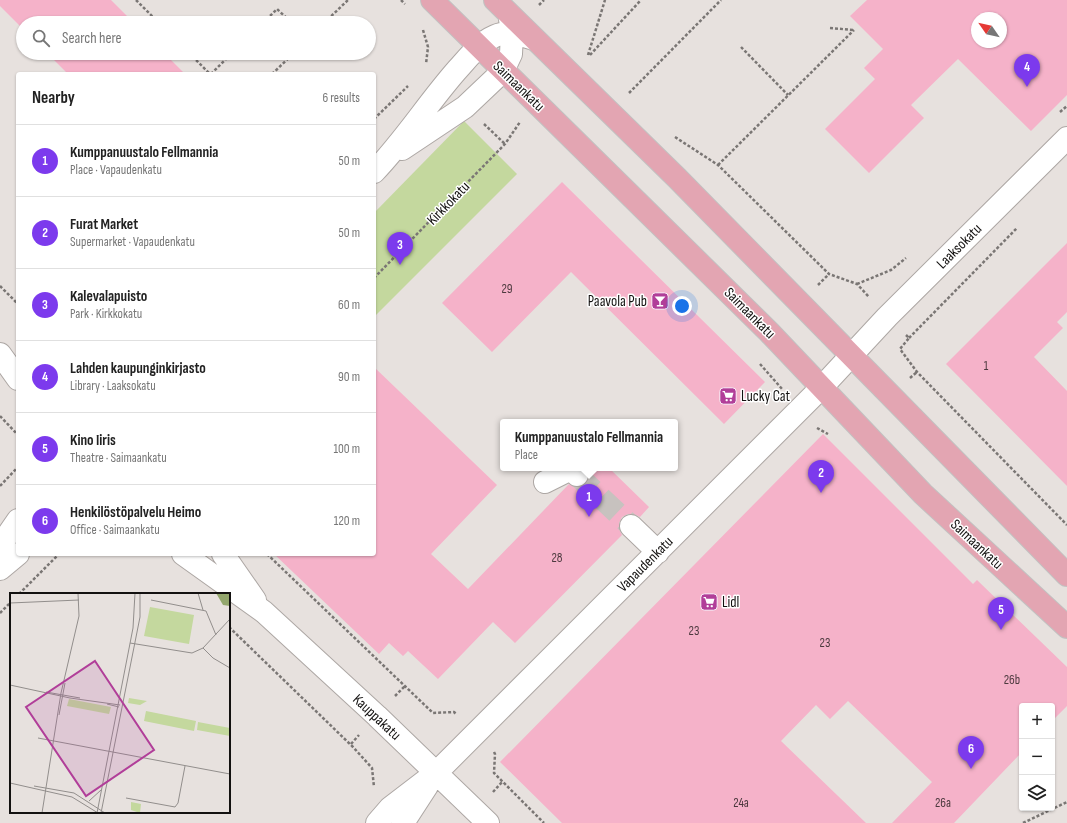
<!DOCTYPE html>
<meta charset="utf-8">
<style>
body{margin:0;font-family:"Sofia Sans Condensed",sans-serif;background:#f6f6f6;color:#222}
.controls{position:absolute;right:12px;bottom:12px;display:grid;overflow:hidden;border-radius:4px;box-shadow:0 1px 3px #0004}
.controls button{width:36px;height:36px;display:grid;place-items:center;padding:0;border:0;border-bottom:1px solid #e0e0e0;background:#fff;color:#222;font:20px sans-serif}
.compass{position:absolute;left:971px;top:12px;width:36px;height:36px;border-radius:50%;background:#fff;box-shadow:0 1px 3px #0004;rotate:304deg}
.you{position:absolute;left:682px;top:306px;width:14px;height:14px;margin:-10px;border:3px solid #fff;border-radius:50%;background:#1a73e8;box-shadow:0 0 0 6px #1a73e833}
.badge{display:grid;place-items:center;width:26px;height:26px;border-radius:50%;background:#7c3aed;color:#fff;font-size:13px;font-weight:700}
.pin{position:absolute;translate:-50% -33px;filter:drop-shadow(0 1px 2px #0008)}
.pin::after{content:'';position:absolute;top:21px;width:14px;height:12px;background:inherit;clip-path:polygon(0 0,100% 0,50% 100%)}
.popup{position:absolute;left:500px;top:419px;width:178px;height:52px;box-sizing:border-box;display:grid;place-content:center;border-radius:4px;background:#fff;filter:drop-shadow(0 1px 3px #0005);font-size:13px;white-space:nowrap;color:#767676}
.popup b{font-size:15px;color:#222}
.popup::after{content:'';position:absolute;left:50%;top:100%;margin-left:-8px;border:8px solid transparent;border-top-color:#fff}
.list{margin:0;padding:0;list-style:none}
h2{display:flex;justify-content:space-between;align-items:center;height:52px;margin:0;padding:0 16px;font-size:17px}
h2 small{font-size:13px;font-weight:400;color:#767676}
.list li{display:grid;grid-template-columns:26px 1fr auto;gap:12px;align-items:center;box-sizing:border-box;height:72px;padding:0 16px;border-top:1px solid #e0e0e0}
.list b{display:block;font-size:15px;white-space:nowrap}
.list p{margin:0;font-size:13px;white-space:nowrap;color:#767676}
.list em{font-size:13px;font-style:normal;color:#767676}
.icon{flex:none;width:22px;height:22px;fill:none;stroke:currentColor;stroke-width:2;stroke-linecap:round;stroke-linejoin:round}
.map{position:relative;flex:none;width:1067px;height:823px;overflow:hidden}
.search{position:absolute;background:#fff;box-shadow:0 1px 3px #0004;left:16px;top:16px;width:360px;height:44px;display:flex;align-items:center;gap:10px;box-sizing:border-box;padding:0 14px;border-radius:22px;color:#767676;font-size:15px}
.panel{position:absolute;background:#fff;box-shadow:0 1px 3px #0004;left:16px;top:72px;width:360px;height:484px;border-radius:4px}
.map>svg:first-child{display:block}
.green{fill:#c4d89e}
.building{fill:#f5b2c9;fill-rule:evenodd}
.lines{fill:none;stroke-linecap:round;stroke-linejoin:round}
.minor-tunnel{stroke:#c7c2bf;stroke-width:22;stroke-dasharray:22 11;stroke-linecap:butt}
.minor-casing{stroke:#ada7a4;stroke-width:24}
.major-casing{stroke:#c2c1c1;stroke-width:24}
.path{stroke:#7a7674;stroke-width:2.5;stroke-dasharray:3 2;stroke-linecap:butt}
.minor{stroke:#fff;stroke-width:22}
.major{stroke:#e3a5b2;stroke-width:22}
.labels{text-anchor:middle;stroke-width:3;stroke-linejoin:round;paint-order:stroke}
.number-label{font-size:13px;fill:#4c393e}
.street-label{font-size:15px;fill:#131110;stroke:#fff}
.poi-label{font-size:15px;fill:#131110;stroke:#fff;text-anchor:start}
.inset-road{fill:none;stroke:#928e8c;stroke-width:1}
.view{fill:#b13e99;fill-opacity:0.15;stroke:#b13e99;stroke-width:2}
.inset-edge{fill:none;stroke:#131110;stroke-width:2}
</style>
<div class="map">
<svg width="1067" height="823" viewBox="0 0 1067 823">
<rect width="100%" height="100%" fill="#e7e1de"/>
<path class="green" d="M 464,121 L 517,174 L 374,317 L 374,213 Z"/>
<path class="building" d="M 0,0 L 111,0 L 134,23 L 23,23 L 23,29 L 0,6 Z
M 867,0 L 1067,0 L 1067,95 L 1031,131 L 958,59 L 911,105 L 924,118 L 869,173 L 825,129 L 875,79 L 864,68 L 883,49 L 850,16 ZM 977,18 L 1001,18 L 1001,42 L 977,42 Z
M 47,53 L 164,53 L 185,74 L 68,74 Z
M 562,182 L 765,382 L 724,424 L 571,272 L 492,352 L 442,303 Z
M 1067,243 L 1067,312 L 1057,322 L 1063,328 L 1034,357 L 1067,391 L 1067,486 L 946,364 Z
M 374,367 L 497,485 L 431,554 L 468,589 L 569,484 L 574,487 L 580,487 L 586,484 L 589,478 L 587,468 L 609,468 L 649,507 L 640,517 L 634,514 L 628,514 L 622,517 L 619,523 L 619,529 L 622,535 L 515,643 L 493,622 L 438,679 L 408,651 L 403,656 L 389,643 L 379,654 L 274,554 L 374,554 Z
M 823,434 L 973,584 L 977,580 L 1067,667 L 1067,706 L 1052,721 L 1052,706 L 1022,706 L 1022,752 L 954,823 L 892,823 L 932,782 L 848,701 L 830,719 L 816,705 L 781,741 L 866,823 L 562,823 L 500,762 Z"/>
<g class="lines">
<path class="minor-tunnel" d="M 577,475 L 631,526"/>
<defs>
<path id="minor" d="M 402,149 L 465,107 L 503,71 L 511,54 L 512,33 L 510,19
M 374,172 C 404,141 428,103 457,70 C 469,57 479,43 495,36 C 508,30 521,35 534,39
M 0,354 L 18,379
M 545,482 L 571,469 L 577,475
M 631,526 L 658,552
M 0,546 L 18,520
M 183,554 L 264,612 L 377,716 L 488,823
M 223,554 L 255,600
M 0,569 L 18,554
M 377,823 L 390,808 L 437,772 L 822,387 L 887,317 L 1067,138
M 403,823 L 427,786"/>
<path id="major" d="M 432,0 L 769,332 L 923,494 L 1067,627
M 495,0 L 677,178 L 1067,575"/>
</defs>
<use href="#minor" class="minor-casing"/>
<use href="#major" class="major-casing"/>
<path class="path" d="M 136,0 L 159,23
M 401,0 L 405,4
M 539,5 L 544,0
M 263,23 L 277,9 L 292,23
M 324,23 L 348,0
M 830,28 L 853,30
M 423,30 L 428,47 L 426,64
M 741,47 L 788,95
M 189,53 L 210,74
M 588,55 L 605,0
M 590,55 L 641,0
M 211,74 L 232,53
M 272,74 L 294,53
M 629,93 L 721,0
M 1060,112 L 1067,106
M 374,119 L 408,86
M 484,124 L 505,144
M 675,137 L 718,165 L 829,274 L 857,284 L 869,297
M 718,165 L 854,30
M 374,278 L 505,144 L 520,122
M 857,284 L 891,270 L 906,258
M 818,285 L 829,274
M 0,286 L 18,304
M 906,335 L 909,338 L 900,349 L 917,372 L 1067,525
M 909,338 L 1017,228
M 760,364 L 783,390
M 910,378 L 917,372
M 0,416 L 18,435
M 817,428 L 828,434
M 0,486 L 18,467
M 267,554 L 433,713 L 454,712 L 456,714
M 19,594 L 59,554
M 0,613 L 11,602
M 229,627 L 353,747 L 372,768 L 374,787
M 395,696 L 405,686
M 351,744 L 359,735
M 494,752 L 495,754 L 494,773 L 544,823
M 493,792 L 502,782
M 1023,823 L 1067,802"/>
<use href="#minor" class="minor"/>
<use href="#major" class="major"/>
</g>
<defs>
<symbol id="bar-square" viewBox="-11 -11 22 22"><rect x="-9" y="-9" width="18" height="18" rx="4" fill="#b13e99" stroke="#fff"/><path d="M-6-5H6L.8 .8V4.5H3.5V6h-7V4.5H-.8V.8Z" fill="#fff"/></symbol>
<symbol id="supermarket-square" viewBox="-11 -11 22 22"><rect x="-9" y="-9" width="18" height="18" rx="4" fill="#b13e99" stroke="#fff"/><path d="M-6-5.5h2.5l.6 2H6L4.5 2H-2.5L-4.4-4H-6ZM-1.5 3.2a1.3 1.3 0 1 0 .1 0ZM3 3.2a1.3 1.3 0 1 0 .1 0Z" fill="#fff"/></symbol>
</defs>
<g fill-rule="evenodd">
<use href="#bar-square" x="650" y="291" width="20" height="20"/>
<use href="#supermarket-square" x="718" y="386" width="20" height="20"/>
<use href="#supermarket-square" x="699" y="592" width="20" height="20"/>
</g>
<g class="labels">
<g class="number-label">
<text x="507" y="293">29</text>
<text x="986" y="370">1</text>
<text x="557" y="562">28</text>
<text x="694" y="635">23</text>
<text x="825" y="647">23</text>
<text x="1012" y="684">26b</text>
<text x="741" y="807">24a</text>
<text x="943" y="807">26a</text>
</g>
<g class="street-label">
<text transform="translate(519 86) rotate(44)" y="5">Saimaankatu</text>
<text transform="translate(448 203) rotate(-46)" y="5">Kirkkokatu</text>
<text transform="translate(959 246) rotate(-45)" y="5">Laaksokatu</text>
<text transform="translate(750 313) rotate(45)" y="5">Saimaankatu</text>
<text transform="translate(977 544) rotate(43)" y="5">Saimaankatu</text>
<text transform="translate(645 564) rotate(-45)" y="5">Vapaudenkatu</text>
<text transform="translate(377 717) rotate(43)" y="5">Kauppakatu</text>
</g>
<g class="poi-label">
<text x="647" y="306" text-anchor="end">Paavola Pub</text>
<text x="741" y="401">Lucky Cat</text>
<text x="722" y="607">Lidl</text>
</g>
</g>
<g transform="translate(10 593)">
<rect width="220" height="220" fill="#e7e1de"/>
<path d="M 140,14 L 184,22 L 179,51 L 134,43 ZM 119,105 L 137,108 L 130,112 L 118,110 ZM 59,106 L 101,114 L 99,121 L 57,113 ZM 136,118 L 186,128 L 184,138 L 134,128 ZM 188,129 L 220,135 L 220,143 L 187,137 ZM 121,209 L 131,211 L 130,220 L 121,217 Z" fill="#c4d89e"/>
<path d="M 206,0 L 220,0 L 220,13 L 213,12 Z" fill="#93a66c"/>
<path class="inset-road" d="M 188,0 L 193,17M 141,7 L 196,18 L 206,42M 0,10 L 69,7M 120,50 L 182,60 L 193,55 L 220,26M 193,55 L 203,65 L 220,75M 0,92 L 60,105 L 110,112M 36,99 L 70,105M 97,111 L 109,114M 49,122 L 55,90M 28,145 L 220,181M 0,190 L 62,204 L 88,220M 24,193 L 64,200 L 95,220M 116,205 L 165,214M 79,208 L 91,197M 165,214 L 168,210 L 175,173M 32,220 L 51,100 L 69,23 L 68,0M 87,220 L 123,35 L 125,0M 91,220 L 130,24 L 130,0"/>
<path class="view" d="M 85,68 L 144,157 L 76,203 L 16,114 Z"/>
<rect width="220" height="220" class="inset-edge"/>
</g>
</svg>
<div class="controls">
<button>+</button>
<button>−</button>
<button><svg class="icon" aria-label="layers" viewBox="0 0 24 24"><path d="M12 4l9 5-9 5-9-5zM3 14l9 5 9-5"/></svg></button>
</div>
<svg class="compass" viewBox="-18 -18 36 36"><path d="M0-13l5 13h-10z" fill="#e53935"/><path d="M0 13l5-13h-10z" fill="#767676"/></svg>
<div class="you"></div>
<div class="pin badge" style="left:589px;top:517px">1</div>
<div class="popup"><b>Kumppanuustalo Fellmannia</b>Place</div>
<div class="pin badge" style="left:821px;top:493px">2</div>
<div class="pin badge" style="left:400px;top:265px">3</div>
<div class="pin badge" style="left:1027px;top:87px">4</div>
<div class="pin badge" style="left:1001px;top:630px">5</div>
<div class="pin badge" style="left:971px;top:769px">6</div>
<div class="search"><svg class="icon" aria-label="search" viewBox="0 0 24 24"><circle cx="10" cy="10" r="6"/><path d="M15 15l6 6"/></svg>Search here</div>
<section class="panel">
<h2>Nearby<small>6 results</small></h2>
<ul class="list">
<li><span class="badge">1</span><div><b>Kumppanuustalo Fellmannia</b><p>Place · Vapaudenkatu</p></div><em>50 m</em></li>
<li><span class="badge">2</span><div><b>Furat Market</b><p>Supermarket · Vapaudenkatu</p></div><em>50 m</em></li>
<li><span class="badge">3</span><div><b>Kalevalapuisto</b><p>Park · Kirkkokatu</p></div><em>60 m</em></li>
<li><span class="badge">4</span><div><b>Lahden kaupunginkirjasto</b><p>Library · Laaksokatu</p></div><em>90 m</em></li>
<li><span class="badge">5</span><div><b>Kino Iiris</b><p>Theatre · Saimaankatu</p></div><em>100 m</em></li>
<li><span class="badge">6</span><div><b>Henkilöstöpalvelu Heimo</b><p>Office · Saimaankatu</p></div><em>120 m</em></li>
</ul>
</section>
</div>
